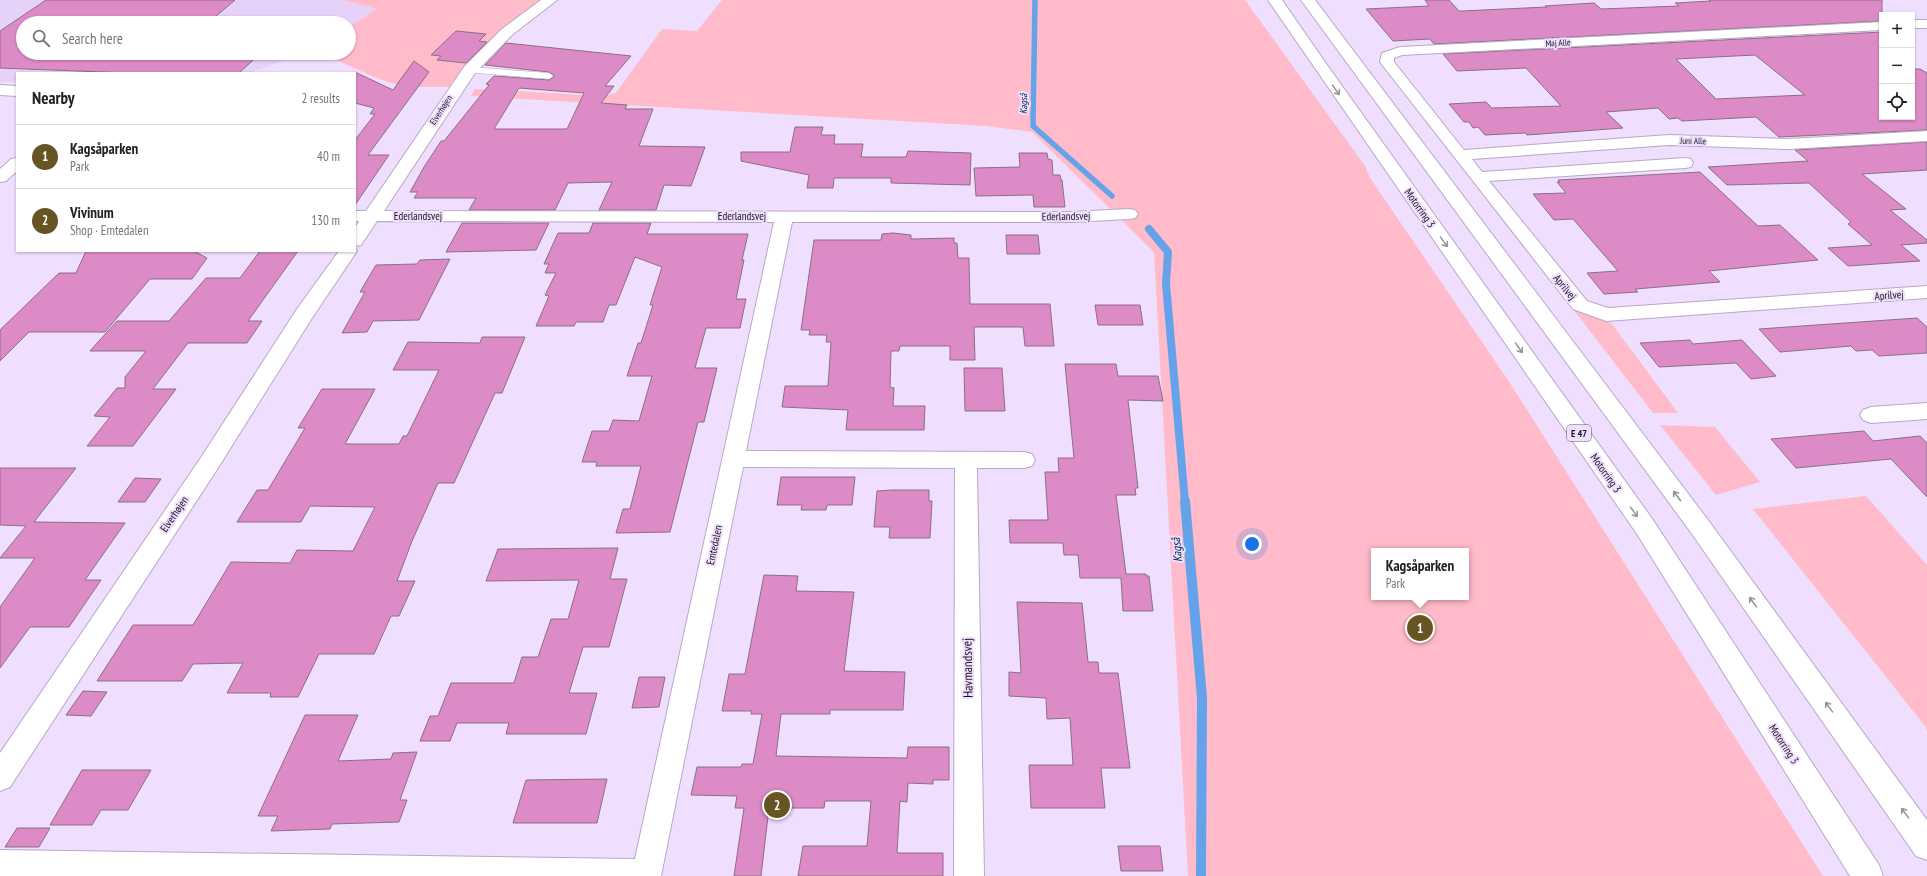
<!DOCTYPE html>
<meta charset="utf-8">
<style>
body{margin:0;font-family:"PT Sans Narrow",sans-serif;background:#f6f6f6;color:#202124}
.controls{position:absolute;right:12px;top:12px;display:grid;overflow:hidden;border-radius:0px;box-shadow:0 1px 3px #0004}
.controls button{width:36px;height:36px;display:grid;place-items:center;padding:0;border:0;border-bottom:1px solid #e0e0e0;background:#fff;color:#202124;font:20px sans-serif}
.you{position:absolute;left:1252px;top:544px;width:14px;height:14px;margin:-10px;border:3px solid #fff;border-radius:50%;background:#1a73e8;box-shadow:0 0 0 6px #1a73e833}
.badge{display:grid;place-items:center;width:26px;height:26px;border-radius:50%;background:#665523;color:#fff;font-size:13px;font-weight:700}
.pin{position:absolute;translate:-50% -50%;border:2px solid #fff;box-shadow:0 1px 4px #0006}
.popup{position:absolute;left:1371px;top:548px;width:98px;height:52px;box-sizing:border-box;display:grid;place-content:center;border-radius:0px;background:#fff;filter:drop-shadow(0 1px 3px #0005);font-size:13px;white-space:nowrap;color:#757577}
.popup b{font-size:15px;color:#202124}
.popup::after{content:'';position:absolute;left:50%;top:100%;margin-left:-8px;border:8px solid transparent;border-top-color:#fff}
.list{margin:0;padding:0;list-style:none}
h2{display:flex;justify-content:space-between;align-items:center;height:52px;margin:0;padding:0 16px;font-size:17px}
h2 small{font-size:13px;font-weight:400;color:#757577}
.list li{display:grid;grid-template-columns:26px 1fr auto;gap:12px;align-items:center;box-sizing:border-box;height:64px;padding:0 16px;border-top:1px solid #e0e0e0}
.list b{display:block;font-size:15px;white-space:nowrap}
.list p{margin:0;font-size:13px;white-space:nowrap;color:#757577}
.list em{font-size:13px;font-style:normal;color:#757577}
.icon{flex:none;width:22px;height:22px;fill:none;stroke:currentColor;stroke-width:2;stroke-linecap:round;stroke-linejoin:round}
.map{position:relative;flex:none;width:1927px;height:876px;overflow:hidden}
.search{position:absolute;background:#fff;box-shadow:0 1px 3px #0004;left:16px;top:16px;width:340px;height:44px;display:flex;align-items:center;gap:10px;box-sizing:border-box;padding:0 14px;border-radius:22px;color:#757577;font-size:15px}
.panel{position:absolute;background:#fff;box-shadow:0 1px 3px #0004;left:16px;top:72px;width:340px;height:180px;border-radius:0px}
.map>svg:first-child{display:block}
.built{fill:#e6d2f8}
.green{fill:#ffbbc9;fill-rule:evenodd}
.lines{fill:none;stroke-linecap:round;stroke-linejoin:round}
.stream-far2{stroke:#64a2ea;stroke-width:5.5}
.stream-far1{stroke:#64a2ea;stroke-width:8}
.stream{stroke:#64a2ea;stroke-width:10}
.building{fill:#dc8bc6;stroke:#8b6f83;fill-rule:evenodd}
.lane-casing{stroke:#b8a8c5;stroke-width:1}
.street-casing{stroke:#b8a8c5;stroke-width:2}
.highway-casing{stroke:#b8a8c5;stroke-width:2}
.lane{fill:#fff;fill-rule:evenodd}
.street{fill:#fff;fill-rule:evenodd}
.highway{fill:#fff;fill-rule:evenodd}
.oneway{stroke:#98959a}
.labels{text-anchor:middle;stroke-width:4;stroke-linejoin:round;paint-order:stroke}
.far-street-label{font-size:9px;fill:#19141e;stroke:#efdefd}
.far-water-label{font-size:10px;font-style:italic;fill:#002a56;stroke:#efdefd}
.shield{fill:#efdefd;stroke:#595161;stroke-width:1}
.shield-label{font-size:10px;font-weight:bold;fill:#19141e}
.street-label{font-size:11px;fill:#19141e;stroke:#efdefd}
.water-label{font-size:12px;font-style:italic;fill:#002a56;stroke:#efdefd}
.near-street-label{font-size:13px;fill:#19141e;stroke:#efdefd}
</style>
<div class="map">
<svg width="1927" height="876" viewBox="0 0 1927 876">
<rect width="100%" height="100%" fill="#efdefd"/>
<path class="built" d="M 0,0 L 343,0 L 377,9 L 349,27 L 349,23 L 23,23 L 23,53 L 306,53 L 248,73 L 17,73 L 17,82 L 0,82 Z"/>
<path class="green" d="M 343,0 L 551,0 L 520,22 L 456,87 L 405,87 L 379,79 L 320,53 L 349,53 L 349,27 L 377,9 Z
M 722,0 L 1245,0 L 1365,166 L 1370,178 L 1508,380 L 1823,876 L 1188,876 L 1154,252 L 1032,132 L 987,126 L 471,96 L 475,89 L 603,96 L 616,93 L 662,29 L 697,31 ZM 1374,551 L 1466,551 L 1466,597 L 1374,597 Z
M 1570,305 L 1612,324 L 1678,413 L 1653,413 Z
M 1660,425 L 1715,427 L 1760,482 L 1716,495 Z
M 1866,496 L 1927,565 L 1927,731 L 1925,726 L 1753,509 Z"/>
<g class="lines">
<path class="stream-far2" d="M 1035,0 L 1033,126 L 1112,196"/>
<path class="stream-far1" d="M 1149,229 L 1168,252 L 1166,284 L 1185,502"/>
<path class="stream" d="M 1185,501 L 1202,698 L 1201,876"/>
</g>
<path class="building" d="M 46,0 L 235,0 L 208,23 L 23,23 L 23,53 L 261,53 L 239,73 L 128,73 L 0,68 L 0,31 Z
M 1425,0 L 1449,0 L 1459,11 L 1462,11 L 1547,7 L 1545,6 L 1594,3 L 1601,9 L 1679,6 L 1675,3 L 1711,1 L 1709,0 L 1882,0 L 1882,21 L 1434,44 L 1430,39 L 1393,41 L 1366,9 L 1429,6 Z
M 456,31 L 486,34 L 479,41 L 487,42 L 466,63 L 437,60 L 441,56 L 431,55 Z
M 1882,32 L 1882,117 L 1912,117 L 1912,69 L 1920,69 L 1927,73 L 1927,130 L 1779,137 L 1756,117 L 1682,121 L 1678,118 L 1669,119 L 1658,108 L 1606,112 L 1623,128 L 1527,135 L 1525,133 L 1485,135 L 1478,127 L 1473,128 L 1469,122 L 1464,122 L 1449,104 L 1486,102 L 1492,108 L 1561,106 L 1526,68 L 1457,71 L 1443,54 ZM 1755,55 L 1805,95 L 1716,99 L 1676,59 Z
M 506,43 L 631,56 L 605,86 L 614,86 L 601,103 L 627,105 L 625,109 L 653,109 L 639,146 L 705,147 L 691,186 L 664,185 L 656,210 L 599,210 L 612,182 L 568,183 L 555,210 L 469,210 L 476,198 L 414,198 L 418,192 L 410,192 L 424,167 L 441,141 L 444,141 L 489,85 L 486,84 L 494,76 L 549,80 L 554,77 L 554,75 L 549,72 L 485,65 ZM 519,88 L 584,93 L 567,129 L 494,129 Z
M 414,61 L 429,72 L 368,155 L 389,155 L 355,205 L 355,140 L 375,114 L 370,114 L 374,108 L 355,103 L 355,72 L 393,90 Z
M 795,127 L 823,127 L 821,135 L 835,135 L 834,144 L 863,144 L 861,157 L 906,157 L 908,151 L 971,153 L 970,185 L 891,183 L 891,178 L 834,178 L 833,188 L 807,188 L 809,175 L 741,161 L 741,152 L 790,152 Z
M 1927,142 L 1927,170 L 1862,174 L 1906,209 L 1890,210 L 1927,240 L 1927,243 L 1901,245 L 1920,261 L 1848,266 L 1828,248 L 1872,245 L 1848,224 L 1851,222 L 1809,183 L 1727,185 L 1708,167 L 1808,161 L 1795,150 Z
M 1019,153 L 1047,153 L 1048,159 L 1052,160 L 1053,175 L 1060,175 L 1061,180 L 1062,180 L 1065,207 L 1034,207 L 1033,195 L 976,196 L 974,168 L 1020,167 Z
M 1700,172 L 1758,226 L 1780,225 L 1818,260 L 1709,271 L 1720,282 L 1635,289 L 1638,292 L 1604,294 L 1587,273 L 1618,271 L 1573,219 L 1554,220 L 1533,194 L 1566,193 L 1557,182 L 1560,182 L 1558,180 Z
M 462,223 L 549,223 L 536,250 L 446,252 Z
M 593,223 L 651,223 L 647,234 L 748,234 L 742,260 L 744,260 L 736,299 L 746,299 L 740,328 L 706,328 L 695,368 L 717,368 L 704,422 L 698,422 L 670,532 L 616,533 L 623,509 L 630,509 L 641,466 L 596,466 L 597,462 L 582,462 L 592,431 L 609,431 L 613,420 L 639,421 L 652,376 L 627,376 L 638,343 L 641,343 L 653,305 L 650,305 L 662,267 L 635,257 L 616,305 L 609,305 L 603,322 L 576,322 L 574,326 L 536,326 L 549,296 L 545,295 L 556,273 L 545,273 L 549,264 L 544,264 L 558,233 L 589,233 Z
M 893,233 L 911,235 L 911,239 L 954,238 L 954,243 L 957,243 L 958,258 L 969,258 L 970,304 L 1050,304 L 1054,346 L 1025,346 L 1023,327 L 974,327 L 975,360 L 950,360 L 950,346 L 900,346 L 899,351 L 891,351 L 890,387 L 894,388 L 893,406 L 925,406 L 924,430 L 846,430 L 848,410 L 782,407 L 785,386 L 828,386 L 831,342 L 826,342 L 827,335 L 809,335 L 810,330 L 801,330 L 814,240 L 881,240 L 882,234 Z
M 1006,235 L 1038,235 L 1040,254 L 1007,254 Z
M 86,251 L 194,251 L 207,258 L 192,279 L 150,279 L 105,332 L 29,332 L 0,361 L 0,330 L 59,273 L 76,273 Z
M 260,251 L 298,251 L 248,321 L 262,321 L 247,343 L 188,343 L 153,389 L 176,389 L 133,446 L 87,446 L 110,417 L 94,416 L 117,388 L 125,388 L 125,377 L 146,351 L 90,351 L 117,321 L 169,321 L 206,278 L 240,278 Z
M 450,259 L 419,320 L 373,321 L 367,332 L 342,333 L 365,292 L 360,292 L 376,265 L 417,264 L 420,260 Z
M 1095,305 L 1140,305 L 1143,325 L 1098,325 Z
M 1917,318 L 1927,327 L 1927,353 L 1879,356 L 1872,350 L 1856,351 L 1851,346 L 1780,352 L 1759,329 Z
M 482,337 L 525,337 L 502,393 L 495,393 L 454,483 L 438,483 L 412,541 L 397,581 L 415,581 L 399,616 L 391,616 L 374,654 L 319,654 L 298,697 L 270,697 L 271,693 L 227,693 L 243,663 L 193,664 L 182,681 L 97,681 L 133,625 L 193,625 L 231,562 L 290,563 L 297,550 L 353,551 L 375,507 L 310,506 L 301,522 L 237,522 L 257,490 L 268,490 L 305,428 L 298,428 L 322,389 L 375,389 L 345,444 L 399,444 L 403,436 L 407,436 L 439,370 L 393,370 L 408,342 L 480,343 Z
M 1690,340 L 1693,344 L 1742,340 L 1776,376 L 1751,379 L 1736,363 L 1659,367 L 1640,343 Z
M 1065,364 L 1116,364 L 1118,376 L 1158,376 L 1163,401 L 1128,400 L 1138,488 L 1135,488 L 1136,495 L 1116,495 L 1126,574 L 1146,574 L 1146,576 L 1149,576 L 1153,611 L 1123,611 L 1121,578 L 1080,578 L 1078,555 L 1064,555 L 1063,543 L 1010,543 L 1009,520 L 1048,520 L 1045,472 L 1059,472 L 1058,458 L 1074,458 Z
M 964,368 L 1002,368 L 1005,411 L 965,411 Z
M 1864,431 L 1873,441 L 1920,436 L 1927,443 L 1927,497 L 1891,459 L 1796,468 L 1771,439 Z
M 0,468 L 76,468 L 34,522 L 125,523 L 85,580 L 101,580 L 69,627 L 30,627 L 0,668 L 0,607 L 35,558 L 0,558 L 26,526 L 0,525 Z
M 781,477 L 855,477 L 852,505 L 827,505 L 826,510 L 801,510 L 802,505 L 777,505 Z
M 135,478 L 161,479 L 145,502 L 118,502 Z
M 892,490 L 929,490 L 929,501 L 932,501 L 930,538 L 889,538 L 890,527 L 874,527 L 877,491 Z
M 618,548 L 610,579 L 627,579 L 609,647 L 583,647 L 569,693 L 597,693 L 586,734 L 506,734 L 509,723 L 457,723 L 450,741 L 420,741 L 430,716 L 438,716 L 451,683 L 514,683 L 522,657 L 538,657 L 551,619 L 568,619 L 579,580 L 486,581 L 498,549 Z
M 764,575 L 798,576 L 796,591 L 854,592 L 844,671 L 905,672 L 903,710 L 830,710 L 830,714 L 781,714 L 776,756 L 907,758 L 908,747 L 949,747 L 949,780 L 933,780 L 933,784 L 908,783 L 907,802 L 900,801 L 897,853 L 943,853 L 943,876 L 798,876 L 803,846 L 867,846 L 871,801 L 825,801 L 824,808 L 769,808 L 761,876 L 734,876 L 744,808 L 735,808 L 737,796 L 691,795 L 697,767 L 741,767 L 742,764 L 753,764 L 762,714 L 751,714 L 752,711 L 722,711 L 729,674 L 745,674 Z
M 1017,602 L 1082,603 L 1088,662 L 1098,662 L 1099,673 L 1118,673 L 1130,768 L 1101,768 L 1105,808 L 1031,808 L 1029,765 L 1073,765 L 1070,718 L 1047,719 L 1046,698 L 1009,696 L 1009,672 L 1021,673 Z
M 639,677 L 665,677 L 659,707 L 632,708 Z
M 83,691 L 107,692 L 91,716 L 66,715 Z
M 305,715 L 358,715 L 338,761 L 391,759 L 393,753 L 417,752 L 400,800 L 407,800 L 399,822 L 332,824 L 330,829 L 271,831 L 278,816 L 258,816 Z
M 82,770 L 151,770 L 128,810 L 101,810 L 92,825 L 50,825 Z
M 607,779 L 597,823 L 513,823 L 526,780 Z
M 17,828 L 50,828 L 39,847 L 5,847 Z
M 1118,846 L 1160,846 L 1163,871 L 1121,871 Z"/>
<g class="lines">
<defs>
<path id="lane" d="M 469,67 L 549,73 L 553,76 L 549,79 L 466,72 L 466,68 Z"/>
<path id="street" d="M 541,0 L 557,0 L 512,35 L 475,73 L 384,211 L 1071,212 L 1129,209 L 1135,210 L 1138,214 L 1135,218 L 1129,219 L 1071,222 L 792,222 L 746,451 L 1024,452 L 1032,454 L 1035,460 L 1032,466 L 1024,468 L 977,468 L 984,876 L 954,876 L 955,468 L 743,467 L 661,876 L 0,876 L 0,850 L 635,859 L 774,222 L 377,221 L 361,245 L 355,246 L 355,228 L 359,221 L 355,221 L 355,211 L 366,211 L 464,67 L 502,29 Z
M 1912,20 L 1927,20 L 1927,28 L 1912,28 Z
M 1882,22 L 1882,30 L 1402,55 L 1394,58 L 1394,62 L 1464,150 L 1669,135 L 1789,139 L 1927,131 L 1927,141 L 1789,149 L 1669,145 L 1472,159 L 1482,172 L 1685,158 L 1691,159 L 1693,163 L 1691,167 L 1685,168 L 1489,181 L 1587,301 L 1608,308 L 1927,286 L 1927,298 L 1606,321 L 1573,309 L 1380,62 L 1382,53 L 1400,47 Z
M 0,85 L 17,86 L 17,96 L 0,95 Z
M 17,158 L 17,171 L 6,181 L 0,182 L 0,169 L 11,159 Z
M 355,248 L 357,251 L 312,318 L 216,471 L 10,787 L 0,791 L 0,753 L 200,459 L 297,309 L 339,251 L 355,251 Z
M 1927,403 L 1927,419 L 1871,423 L 1863,420 L 1860,415 L 1863,410 L 1871,407 Z"/>
<path id="highway" d="M 1268,0 L 1282,0 L 1327,65 L 1653,520 L 1879,865 L 1883,876 L 1850,876 L 1637,534 Z
M 1301,0 L 1315,0 L 1708,520 L 1927,820 L 1927,860 L 1916,856 L 1692,534 Z"/>
</defs>
<use href="#lane" class="lane-casing"/>
<use href="#street" class="street-casing"/>
<use href="#highway" class="highway-casing"/>
<use href="#lane" class="lane"/>
<use href="#street" class="street"/>
<use href="#highway" class="highway"/>
</g>
<defs><path id="oneway-shaft" d="M-6 0H5M1.5-3L5.5 0L1.5 3" fill="none" stroke-width="1.6" stroke-linecap="round" stroke-linejoin="round"/></defs>
<g class="oneway">
<use href="#oneway-shaft" transform="translate(1336 90) rotate(55)"/>
<use href="#oneway-shaft" transform="translate(1444 242) rotate(55)"/>
<use href="#oneway-shaft" transform="translate(1519 348) rotate(55)"/>
<use href="#oneway-shaft" transform="translate(1677 496) rotate(-127)"/>
<use href="#oneway-shaft" transform="translate(1634 512) rotate(55)"/>
<use href="#oneway-shaft" transform="translate(1753 602) rotate(-126)"/>
<use href="#oneway-shaft" transform="translate(1829 707) rotate(-126)"/>
<use href="#oneway-shaft" transform="translate(1905 813) rotate(-126)"/>
</g>
<g class="labels">
<g class="far-street-label">
<text transform="translate(1558 43) rotate(-3)" y="3">Maj Alle</text>
<text transform="translate(441 110) rotate(-57)" y="3">Elverhøjen</text>
<text transform="translate(1693 141) rotate(1)" y="3">Juni Alle</text>
</g>
<g class="far-water-label">
<text transform="translate(1023 104) rotate(-89)" y="4">Kagså</text>
</g>
<rect class="shield" x="1567" y="425" width="24" height="16" rx="3"/>
<g class="shield-label">
<text x="1579" y="437">E 47</text>
</g>
<g class="street-label">
<text transform="translate(1420 208) rotate(55)" y="4">Motorring 3</text>
<text x="418" y="220">Ederlandsvej</text>
<text x="742" y="220">Ederlandsvej</text>
<text transform="translate(1066 216) rotate(-1)" y="4">Ederlandsvej</text>
<text transform="translate(1565 287) rotate(51)" y="4">Aprilvej</text>
<text transform="translate(1889 295) rotate(-4)" y="4">Aprilvej</text>
<text transform="translate(1606 473) rotate(55)" y="4">Motorring 3</text>
<text transform="translate(174 514) rotate(-56)" y="4">Elverhøjen</text>
<text transform="translate(714 545) rotate(-78)" y="4">Emtedalen</text>
<text transform="translate(1784 744) rotate(57)" y="4">Motorring 3</text>
</g>
<g class="water-label">
<text transform="translate(1177 550) rotate(-95)" y="4">Kagså</text>
</g>
<g class="near-street-label">
<text transform="translate(967 668) rotate(-91)" y="5">Havmandsvej</text>
</g>
</g>
</svg>
<div class="controls">
<button>+</button>
<button>−</button>
<button><svg class="icon" aria-label="locate" viewBox="0 0 24 24"><circle cx="12" cy="12" r="6"/><path d="M12 2v4M12 18v4M2 12h4M18 12h4"/></svg></button>
</div>
<div class="you"></div>
<div class="pin badge" style="left:1420px;top:628px">1</div>
<div class="popup"><b>Kagsåparken</b>Park</div>
<div class="pin badge" style="left:777px;top:805px">2</div>
<div class="search"><svg class="icon" aria-label="search" viewBox="0 0 24 24"><circle cx="10" cy="10" r="6"/><path d="M15 15l6 6"/></svg>Search here</div>
<section class="panel">
<h2>Nearby<small>2 results</small></h2>
<ul class="list">
<li><span class="badge">1</span><div><b>Kagsåparken</b><p>Park</p></div><em>40 m</em></li>
<li><span class="badge">2</span><div><b>Vivinum</b><p>Shop · Emtedalen</p></div><em>130 m</em></li>
</ul>
</section>
</div>
